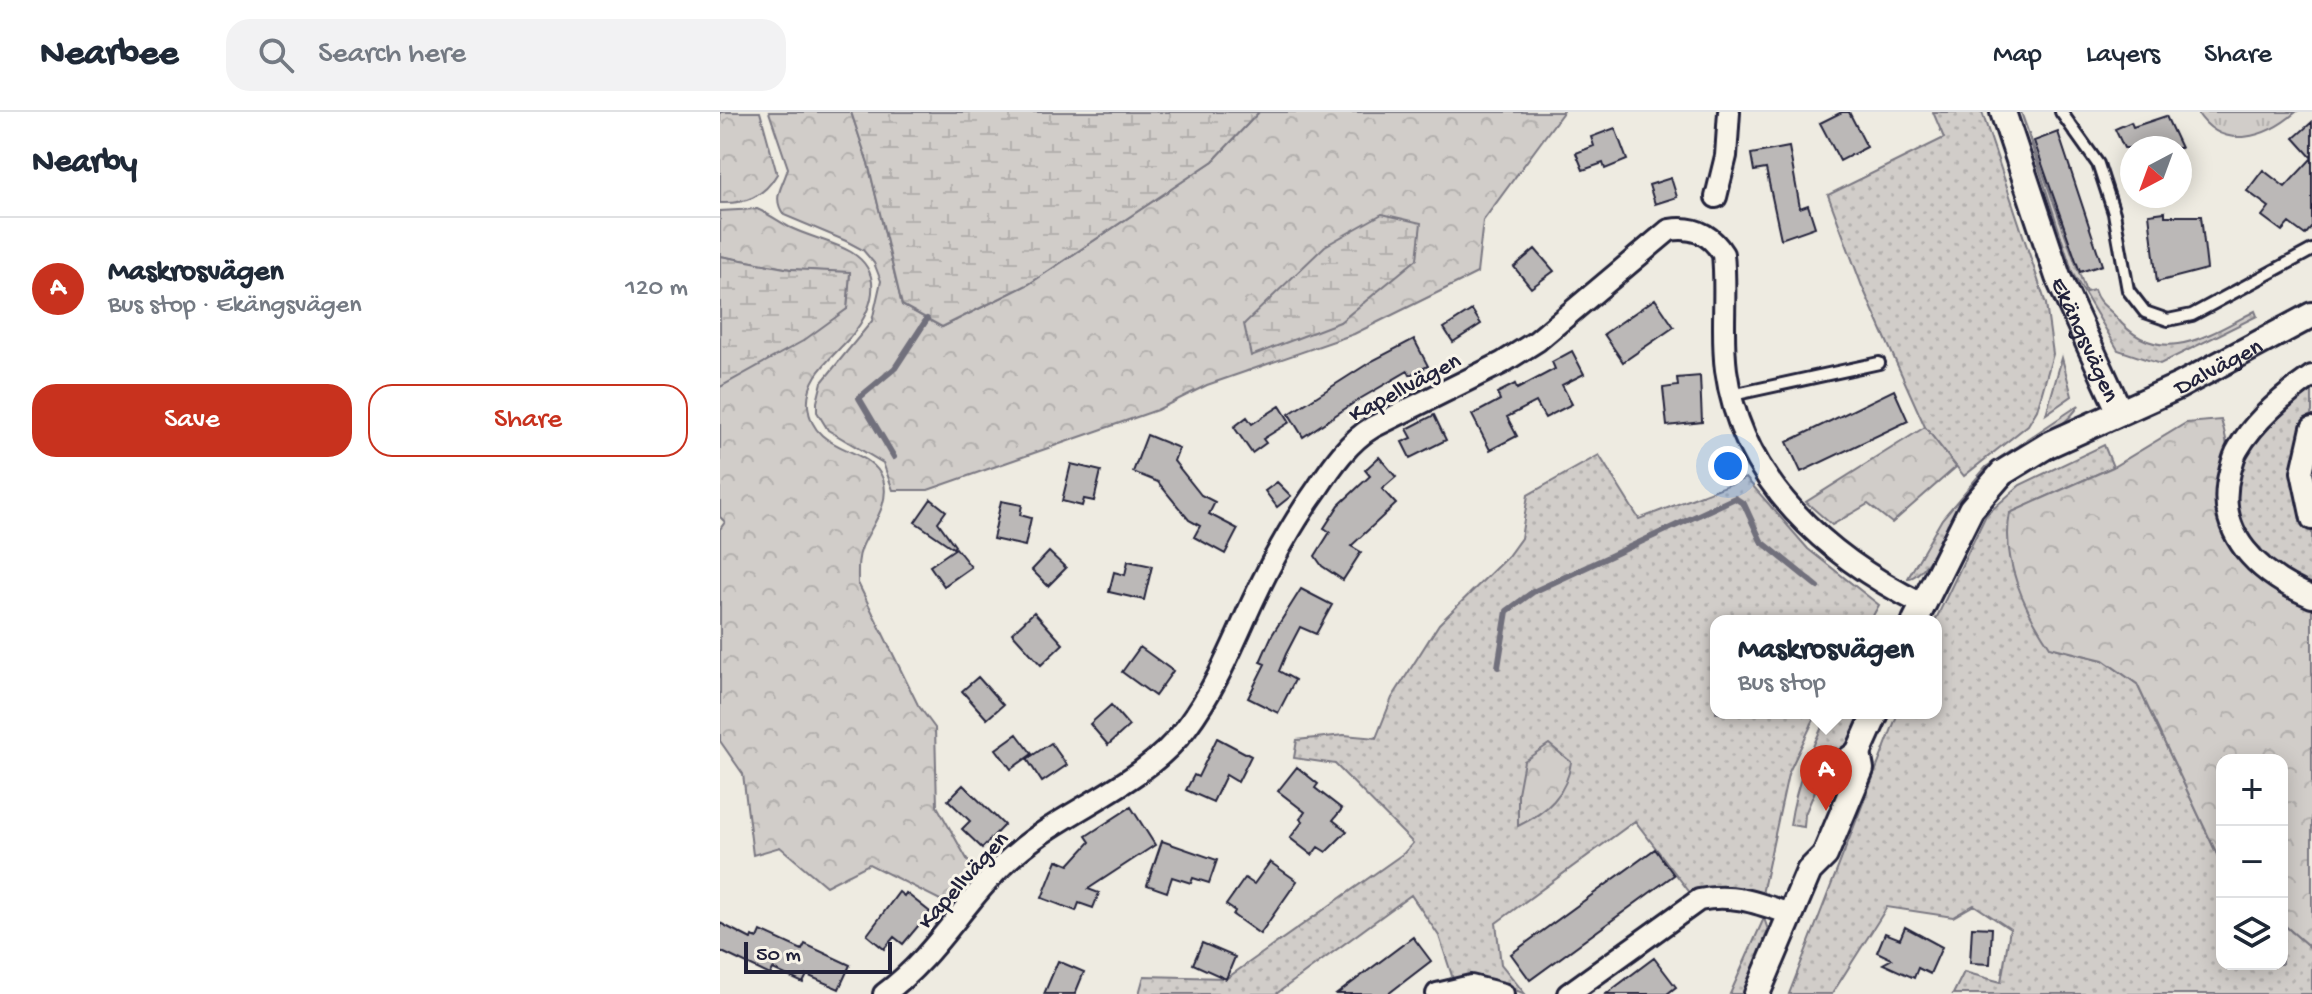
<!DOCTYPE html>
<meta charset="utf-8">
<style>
body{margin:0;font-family:"Gochi Hand",sans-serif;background:#f2f2f3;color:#1f2937}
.controls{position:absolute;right:24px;bottom:24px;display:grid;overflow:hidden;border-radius:16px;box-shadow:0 4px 20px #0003}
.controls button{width:72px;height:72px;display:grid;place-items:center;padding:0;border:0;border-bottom:2px solid #e0e1e3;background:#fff;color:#1f2937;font:40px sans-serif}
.compass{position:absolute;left:1400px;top:24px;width:72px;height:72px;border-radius:50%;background:#fff;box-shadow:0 4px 20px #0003;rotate:221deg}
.scale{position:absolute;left:24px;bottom:20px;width:148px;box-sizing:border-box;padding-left:8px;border:4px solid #22223b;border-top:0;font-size:22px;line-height:28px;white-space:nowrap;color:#22223b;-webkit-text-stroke:6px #f7f3e8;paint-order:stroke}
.you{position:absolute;left:1008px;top:354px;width:28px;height:28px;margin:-20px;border:6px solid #fff;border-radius:50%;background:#1a73e8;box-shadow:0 0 0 12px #1a73e833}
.badge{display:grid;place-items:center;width:52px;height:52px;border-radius:50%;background:#c8321e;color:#fff;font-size:26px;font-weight:700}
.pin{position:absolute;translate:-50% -66px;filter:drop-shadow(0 2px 4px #0008)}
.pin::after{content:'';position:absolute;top:42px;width:28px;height:24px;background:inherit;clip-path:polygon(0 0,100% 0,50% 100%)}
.popup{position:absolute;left:990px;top:503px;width:232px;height:104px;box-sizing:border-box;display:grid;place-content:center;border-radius:16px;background:#fff;filter:drop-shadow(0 2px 6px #0005);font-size:26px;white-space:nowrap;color:#747a83}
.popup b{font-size:30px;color:#1f2937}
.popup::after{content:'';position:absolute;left:50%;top:100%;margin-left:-16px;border:16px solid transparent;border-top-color:#fff}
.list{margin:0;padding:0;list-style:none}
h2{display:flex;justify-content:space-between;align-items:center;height:104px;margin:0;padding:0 32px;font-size:34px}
h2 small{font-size:26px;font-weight:400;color:#747a83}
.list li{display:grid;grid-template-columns:52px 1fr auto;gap:24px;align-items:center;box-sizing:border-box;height:144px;padding:0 32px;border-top:2px solid #e0e1e3}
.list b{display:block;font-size:30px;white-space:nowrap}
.list p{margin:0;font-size:26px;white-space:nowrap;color:#747a83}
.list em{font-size:26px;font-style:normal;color:#747a83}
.actions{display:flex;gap:16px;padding:24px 32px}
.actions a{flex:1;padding:18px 0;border:2px solid #c8321e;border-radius:24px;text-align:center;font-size:28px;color:#c8321e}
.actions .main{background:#c8321e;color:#fff}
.icon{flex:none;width:44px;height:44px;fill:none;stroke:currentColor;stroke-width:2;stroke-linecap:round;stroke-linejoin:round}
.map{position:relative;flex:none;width:1592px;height:882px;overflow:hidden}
header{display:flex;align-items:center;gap:48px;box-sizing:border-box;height:112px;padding:0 40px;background:#fff;border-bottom:2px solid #e0e1e3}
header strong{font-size:38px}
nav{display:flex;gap:44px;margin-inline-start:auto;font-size:28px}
.search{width:560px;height:72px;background:#f2f2f3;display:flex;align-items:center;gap:20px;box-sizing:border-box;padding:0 28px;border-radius:24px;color:#747a83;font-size:30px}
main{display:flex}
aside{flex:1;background:#fff}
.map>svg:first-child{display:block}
.grass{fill:url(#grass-dots);stroke:#7a7882;stroke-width:2}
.forest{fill:url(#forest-crowns);stroke:#7a7882;stroke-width:2}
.wetland{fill:url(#wetland-marsh);stroke:#7a7882;stroke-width:2}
.park{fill:url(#park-tufts);stroke:#7a7882;stroke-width:2}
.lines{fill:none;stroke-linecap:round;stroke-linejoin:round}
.stream{stroke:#716f7b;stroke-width:6}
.building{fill:#bbb8b7;stroke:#22223b;stroke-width:2}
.service-casing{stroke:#22223b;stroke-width:16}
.minor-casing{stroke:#22223b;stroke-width:26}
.tertiary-casing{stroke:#22223b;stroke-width:30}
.service{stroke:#f7f3e8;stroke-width:10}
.minor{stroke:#f7f3e8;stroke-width:20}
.tertiary{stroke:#f7f3e8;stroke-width:24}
.labels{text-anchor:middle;stroke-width:6;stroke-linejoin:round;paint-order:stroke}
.street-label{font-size:24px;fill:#22223b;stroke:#f7f3e8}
</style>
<header>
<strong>Nearbee</strong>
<div class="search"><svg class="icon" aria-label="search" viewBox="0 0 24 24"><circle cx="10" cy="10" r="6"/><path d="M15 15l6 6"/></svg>Search here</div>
<nav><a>Map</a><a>Layers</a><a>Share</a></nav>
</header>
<main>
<aside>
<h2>Nearby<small></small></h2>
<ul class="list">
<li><span class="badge">A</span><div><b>Maskrosvägen</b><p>Bus stop · Ekängsvägen</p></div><em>120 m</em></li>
</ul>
<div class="actions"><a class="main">Save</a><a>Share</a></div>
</aside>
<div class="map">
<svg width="1592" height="882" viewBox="0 0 1592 882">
<defs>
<pattern id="grass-dots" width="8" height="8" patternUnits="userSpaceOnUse" patternTransform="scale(2)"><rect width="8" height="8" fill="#d1cdc9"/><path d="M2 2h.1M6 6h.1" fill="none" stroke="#b3b0ae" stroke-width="1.8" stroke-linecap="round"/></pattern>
<pattern id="forest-crowns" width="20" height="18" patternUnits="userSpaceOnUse" patternTransform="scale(2)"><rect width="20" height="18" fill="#d1cdc9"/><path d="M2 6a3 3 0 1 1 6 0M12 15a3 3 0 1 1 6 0" fill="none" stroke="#b3b0ae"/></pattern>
<pattern id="wetland-marsh" width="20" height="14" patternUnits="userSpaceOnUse" patternTransform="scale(2)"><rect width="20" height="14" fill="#d1cdc9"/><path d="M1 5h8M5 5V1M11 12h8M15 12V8" fill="none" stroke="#b3b0ae"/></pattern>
<pattern id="park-tufts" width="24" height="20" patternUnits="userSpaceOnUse" patternTransform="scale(2)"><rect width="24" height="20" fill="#d1cdc9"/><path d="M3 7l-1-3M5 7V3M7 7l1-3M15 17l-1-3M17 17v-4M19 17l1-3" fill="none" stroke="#b3b0ae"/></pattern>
</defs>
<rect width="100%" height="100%" fill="#eeebe1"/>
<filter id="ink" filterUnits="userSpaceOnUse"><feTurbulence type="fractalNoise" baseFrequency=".0125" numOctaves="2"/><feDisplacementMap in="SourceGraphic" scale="16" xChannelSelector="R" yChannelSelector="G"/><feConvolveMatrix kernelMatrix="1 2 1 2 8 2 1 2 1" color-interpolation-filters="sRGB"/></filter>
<g filter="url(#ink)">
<path class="grass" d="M 1213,0 L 1262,0 L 1326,192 L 1333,242 L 1317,298 L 1308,313 L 1244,364 L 1205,315 L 1142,174 L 1108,83 L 1224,26 Z
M 1301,0 L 1366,180 L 1374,178 C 1379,193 1387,194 1396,205 C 1439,258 1489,223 1535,199 L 1537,204 L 1440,252 L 1398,238 L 1353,162 Z
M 1342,246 L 1352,284 L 1326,302 Z
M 1592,273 L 1592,300 L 1581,325 L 1580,391 L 1592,421 L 1592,475 C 1566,467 1543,450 1529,427 C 1488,355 1540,317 1592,273 Z
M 1359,293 C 1345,320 1275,353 1249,384 C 1234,402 1208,466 1188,466 L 1222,407 L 1266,355 Z
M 1384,333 L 1393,355 L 1290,401 L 1330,535 L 1383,548 L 1417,572 L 1502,753 L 1502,852 L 1562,852 L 1562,811 L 1592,837 L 1592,882 L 1233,882 L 1244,860 L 1281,870 L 1290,817 L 1254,793 L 1233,805 L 1167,795 L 1112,882 L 1069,882 L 1178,601 L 1216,601 L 1215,509 L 1266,403 L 1300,373 Z
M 879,343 L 919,407 L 1026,366 L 1088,437 L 1159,493 L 1150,509 L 996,509 L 996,601 L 1097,601 L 1068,662 L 1042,782 L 1005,775 L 971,782 L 915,709 L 776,811 L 781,852 L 805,882 L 765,866 L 733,867 L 719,824 L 691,783 L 556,882 L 419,882 L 424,864 L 507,866 L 684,741 L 693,731 L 615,652 L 574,646 L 577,628 L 624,623 L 656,626 L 672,586 L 719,512 L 788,444 L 801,426 L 808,383 Z
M 1109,601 L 1141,601 L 1112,667 L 1102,663 L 1085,702 L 1084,715 L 1070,713 C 1076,672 1090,638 1109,601 Z
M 1044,806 L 1048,818 L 1023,882 L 1010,882 Z"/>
<path class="forest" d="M 0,0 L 40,0 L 57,62 C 44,85 25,92 0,91 Z
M 49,0 L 131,0 L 148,51 L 182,193 L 222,215 L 309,172 L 493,49 L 539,0 L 843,0 L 763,109 L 757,161 L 634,222 L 487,273 L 437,298 L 208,378 L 173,378 L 163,351 L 108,318 L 97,300 L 97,290 L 102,270 L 152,209 L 161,169 L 154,151 L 143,138 L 126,129 L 64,103 C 51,85 63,75 68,56 Z
M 37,97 C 49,102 58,109 69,115 C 89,125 112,129 131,140 C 170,164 148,209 123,233 C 106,251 86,267 88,294 C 92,342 150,333 163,367 C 171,392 151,414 142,435 C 137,447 138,459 138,471 L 198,593 L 215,616 L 217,694 L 256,763 L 230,793 L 149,752 L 106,774 L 60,735 L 33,743 L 23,662 L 0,629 L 0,417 L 5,410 L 0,405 L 0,275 L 127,197 L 130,161 L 70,157 L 0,144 L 0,99 Z
M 1501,308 C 1515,351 1502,359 1499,400 C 1496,445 1557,479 1592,492 L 1592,837 L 1562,811 L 1562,648 L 1502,648 L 1502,753 L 1417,572 L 1383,548 L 1330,535 C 1304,497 1281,447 1290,401 L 1393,355 L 1466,311 Z
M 1205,315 L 1236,355 L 1172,411 L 1148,392 L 1112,413 L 1086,390 Z
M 829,632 L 851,650 C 847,682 827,700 798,714 L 798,681 L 804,649 Z"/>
<path class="wetland" d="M 131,0 L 539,0 L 493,49 L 309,172 L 222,215 L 182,193 L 148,51 Z
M 662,102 L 701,111 L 697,147 L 620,210 L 531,244 L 524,212 L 605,134 Z
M 0,144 L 70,157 L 130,160 L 127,197 L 83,229 L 0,275 Z"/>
<path class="park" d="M 1477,0 L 1576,0 C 1547,25 1503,41 1477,0 Z"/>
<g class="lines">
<path class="stream" d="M 174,345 L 139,286 L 175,256 L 207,207
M 778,555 L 787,499 L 813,480 L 1015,386 L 1024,392 L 1041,429 L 1098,475"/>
</g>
<path class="building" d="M 1122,0 L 1129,0 L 1147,35 L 1120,49 L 1100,11 Z
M 1446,4 L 1461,36 L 1404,36 L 1395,17 L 1411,10 L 1413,15 Z
M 1592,10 L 1592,115 L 1585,123 L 1569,111 L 1562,119 L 1542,104 L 1549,95 L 1527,79 L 1543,58 L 1565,75 L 1592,46 L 1574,26 Z
M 895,16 L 907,48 L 885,57 L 883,51 L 863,58 L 856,41 L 874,34 L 871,25 Z
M 1338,20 L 1382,153 L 1360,160 L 1314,29 Z
M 1069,35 L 1080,96 L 1088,93 L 1095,115 L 1061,127 L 1046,57 L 1034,59 L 1031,42 Z
M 951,66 L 957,85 L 935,92 L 929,73 Z
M 1445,100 L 1445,104 L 1481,104 L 1487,157 L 1437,170 L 1429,102 Z
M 815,137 L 834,159 L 811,176 L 794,155 Z
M 935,187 L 954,215 L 903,250 L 884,222 Z
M 752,198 L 761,212 L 733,230 L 724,216 Z
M 694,227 L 708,254 L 690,263 L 688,259 L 638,288 L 583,325 L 569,302 L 652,249 Z
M 852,239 L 864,262 L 842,273 L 852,292 L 825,306 L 816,290 L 787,305 L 797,324 L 770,338 L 752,303 L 780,288 L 777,281 L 795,272 L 797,277 L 835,257 L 832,250 Z
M 980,264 L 982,310 L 947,314 L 943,276 L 958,274 L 957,266 Z
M 1174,278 L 1188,309 L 1081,360 L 1067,330 Z
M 560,294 L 570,310 L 543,327 L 546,331 L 532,341 L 514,315 L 527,305 L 532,312 Z
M 714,303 L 726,328 L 690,346 L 682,330 L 692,326 L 687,317 Z
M 427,323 L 459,336 L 454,349 L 481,383 L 495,390 L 489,402 L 518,417 L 505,442 L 474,425 L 480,414 L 469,408 L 438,370 L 413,360 Z
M 659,345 L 676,365 L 662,377 L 676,392 L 631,434 L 641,440 L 623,468 L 602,454 L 595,444 L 610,420 L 604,416 L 619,393 L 650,364 L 645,358 Z
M 351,352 L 381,359 L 374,389 L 364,387 L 362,394 L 342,389 Z
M 557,370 L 571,384 L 557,395 L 545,379 Z
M 211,387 L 226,399 L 218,410 L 235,434 L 233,436 L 195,410 Z
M 281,389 L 302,393 L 300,403 L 311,406 L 305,434 L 273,427 Z
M 236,436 L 251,455 L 224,474 L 210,454 Z
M 329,440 L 346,456 L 328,474 L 312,458 Z
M 408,449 L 432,454 L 424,488 L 389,480 L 394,460 L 405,463 Z
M 581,477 L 612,493 L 596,522 L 580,515 L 566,542 L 559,559 L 575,568 L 558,601 L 528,586 L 545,552 L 540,550 L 552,523 Z
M 314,500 L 343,532 L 321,553 L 292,521 Z
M 420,535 L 453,559 L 435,584 L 402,560 Z
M 258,565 L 283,593 L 267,607 L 242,579 Z
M 391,593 L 409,614 L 388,633 L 370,612 Z
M 297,622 L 312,642 L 291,657 L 276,637 Z
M 497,626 L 531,644 L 518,670 L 506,663 L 493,690 L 466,678 L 474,663 L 478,665 Z
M 331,631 L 347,653 L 322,670 L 307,647 Z
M 577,655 L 598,672 L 595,676 L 622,697 L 613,708 L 627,719 L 606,740 L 598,735 L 592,743 L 570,726 L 583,709 L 580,707 L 585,700 L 558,679 Z
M 243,673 L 284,713 L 262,736 L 242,717 L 250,709 L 228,688 Z
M 411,695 L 435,733 L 368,777 L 379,781 L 373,796 L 359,791 L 356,799 L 322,786 L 337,748 L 349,753 L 370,730 L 366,724 Z
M 442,729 L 497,748 L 489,771 L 473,766 L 471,771 L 452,765 L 447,780 L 427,773 Z
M 935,737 L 954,763 L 810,868 L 791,842 Z
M 550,750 L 577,769 L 540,822 L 513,803 L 515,799 L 506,793 L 525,766 L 534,772 Z
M 179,780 L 184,784 L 186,781 L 210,800 L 183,832 L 174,825 L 164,837 L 147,823 Z
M 0,811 L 31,827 L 32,824 L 38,826 L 41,819 L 82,838 L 85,832 L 130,853 L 119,877 L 87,863 L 83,871 L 53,857 L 50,863 L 0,839 Z
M 1185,815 L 1222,835 L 1210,862 L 1198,856 L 1194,866 L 1163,852 L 1172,847 L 1157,840 L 1165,821 L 1180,827 Z
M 1252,815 L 1272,816 L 1270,852 L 1250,851 Z
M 693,825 L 711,849 L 668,882 L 617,882 Z
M 482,831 L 515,845 L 506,867 L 473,852 Z
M 934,846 L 956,875 L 947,882 L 886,882 Z
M 338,849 L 364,860 L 355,882 L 324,882 Z"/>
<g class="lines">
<defs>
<path id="service" d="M 1341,0 L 1378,52 L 1394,101 L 1408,178 L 1425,200 L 1448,208 L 1472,203 L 1592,138
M 1012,283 L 1159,251"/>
<path id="minor" d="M 996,85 L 1006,44 L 1009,0
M 1592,264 C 1566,282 1534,309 1518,337 C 1514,343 1512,352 1510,360 C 1493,422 1540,463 1592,485
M 1592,316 L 1582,360 L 1592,407
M 164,882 C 218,843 246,784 296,741 C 348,696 424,672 466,616 C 494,579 512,535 531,493 C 550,452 571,413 597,377 C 612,354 629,329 653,315 L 782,251 L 817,229 L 949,118 C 973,114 990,121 1003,142 C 1007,181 1001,220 1006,258 C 1021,369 1107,445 1202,492
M 717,882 L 751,874 L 783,882
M 848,882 L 979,788 C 1013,781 1038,791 1070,802"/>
<g id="tertiary">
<path id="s1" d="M 1283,0 L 1338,165 L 1399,298"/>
<path id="s2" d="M 1195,509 L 1251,397 L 1282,361 L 1328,333 L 1459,274 L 1592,203"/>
<path d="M 1127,649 L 1138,641 L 1156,601"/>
<path d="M 1037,882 L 1089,759 L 1105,743 L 1141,657 L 1138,641"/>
</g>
</defs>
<use href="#service" class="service-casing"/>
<use href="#minor" class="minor-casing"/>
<use href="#tertiary" class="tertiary-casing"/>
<use href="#service" class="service"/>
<use href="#minor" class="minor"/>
<use href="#tertiary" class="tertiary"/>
</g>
</g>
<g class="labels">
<g class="street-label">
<text dy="8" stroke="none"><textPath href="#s1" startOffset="242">Ekängsvägen</textPath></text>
<text dy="8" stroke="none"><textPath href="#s2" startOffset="414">Dalvägen</textPath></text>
<text transform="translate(684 274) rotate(-28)" y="8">Kapellvägen</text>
<text transform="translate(242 767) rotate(-48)" y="8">Kapellvägen</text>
</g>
</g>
</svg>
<div class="controls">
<button>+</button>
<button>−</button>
<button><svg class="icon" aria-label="layers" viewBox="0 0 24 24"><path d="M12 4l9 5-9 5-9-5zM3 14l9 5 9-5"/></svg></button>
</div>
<svg class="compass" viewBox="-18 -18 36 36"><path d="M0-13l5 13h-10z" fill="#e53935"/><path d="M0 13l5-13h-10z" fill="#747a83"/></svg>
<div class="scale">50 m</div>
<div class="you"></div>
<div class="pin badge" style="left:1106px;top:699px">A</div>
<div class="popup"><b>Maskrosvägen</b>Bus stop</div>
</div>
</main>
